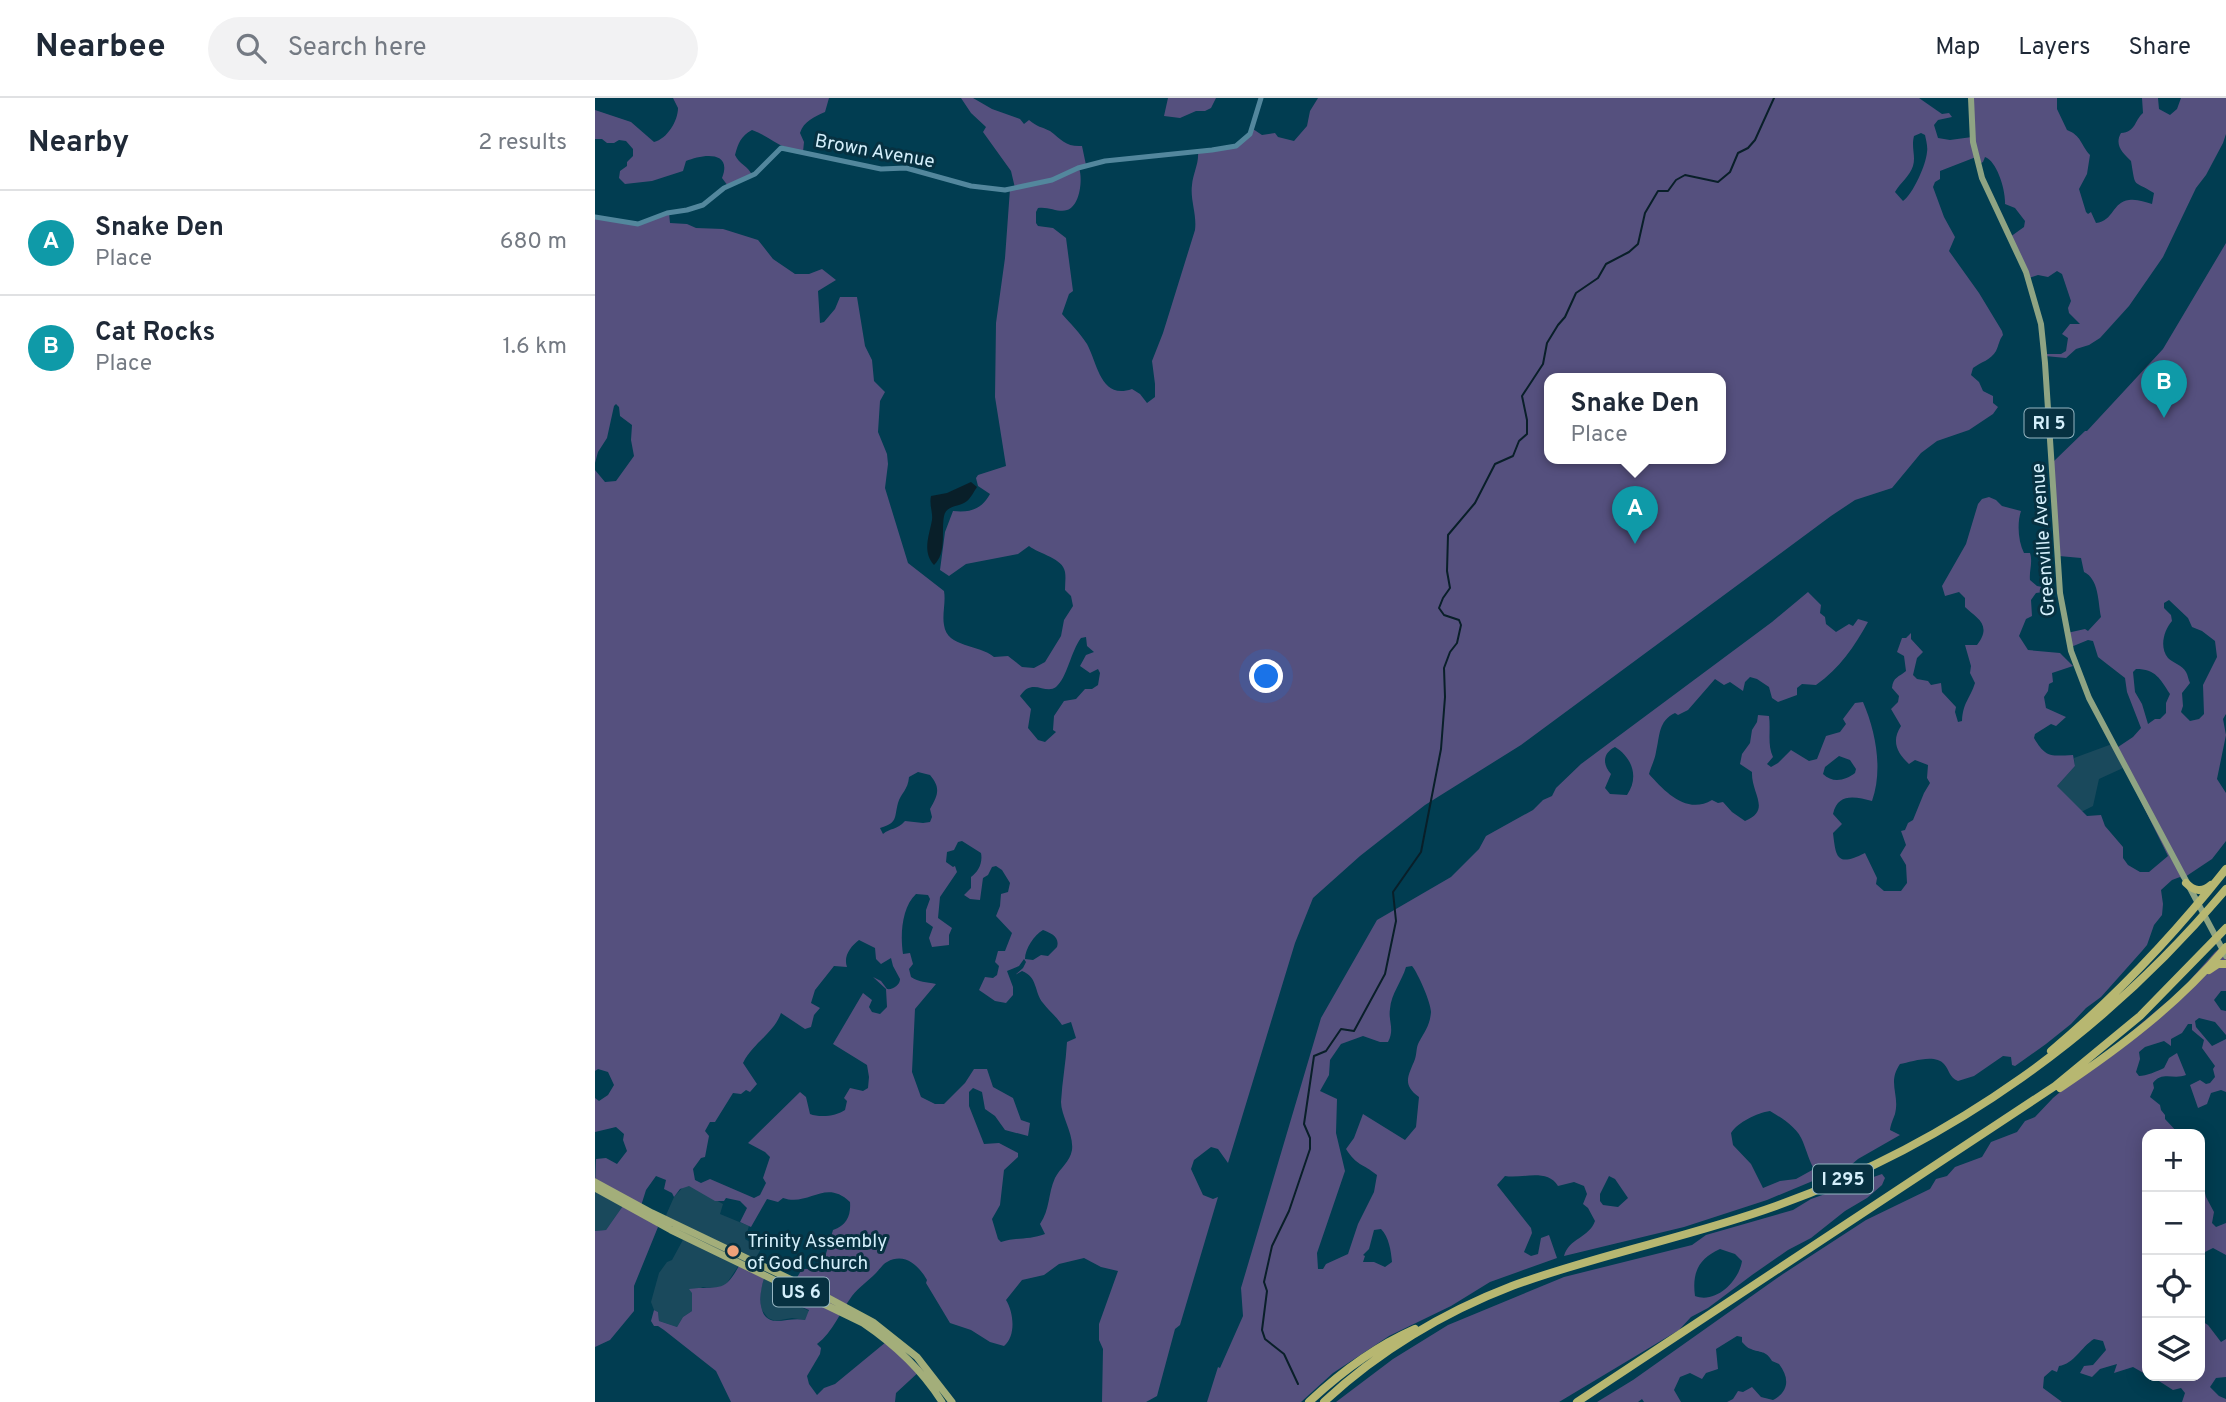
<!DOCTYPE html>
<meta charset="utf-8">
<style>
body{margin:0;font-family:Overpass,sans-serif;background:#f2f2f3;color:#1f2937}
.controls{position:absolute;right:21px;bottom:21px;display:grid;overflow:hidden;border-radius:14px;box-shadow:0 4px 18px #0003}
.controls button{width:63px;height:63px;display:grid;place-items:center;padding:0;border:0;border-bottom:2px solid #e0e1e3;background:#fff;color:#1f2937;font:35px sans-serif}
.you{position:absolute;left:672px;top:579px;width:24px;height:24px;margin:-18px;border:5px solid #fff;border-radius:50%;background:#1a73e8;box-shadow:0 0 0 10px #1a73e833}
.badge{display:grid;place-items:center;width:46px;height:46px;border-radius:50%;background:#7d5f55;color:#fff;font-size:23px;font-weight:700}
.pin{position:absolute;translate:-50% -58px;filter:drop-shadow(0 2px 4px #0008)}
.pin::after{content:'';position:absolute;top:37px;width:24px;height:21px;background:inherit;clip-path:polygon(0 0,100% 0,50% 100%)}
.popup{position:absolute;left:949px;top:275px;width:182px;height:91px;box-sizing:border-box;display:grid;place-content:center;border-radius:14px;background:#fff;filter:drop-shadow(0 2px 5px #0005);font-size:23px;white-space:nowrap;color:#747a83}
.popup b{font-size:26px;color:#1f2937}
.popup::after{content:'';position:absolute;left:50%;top:100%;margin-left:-14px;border:14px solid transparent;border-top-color:#fff}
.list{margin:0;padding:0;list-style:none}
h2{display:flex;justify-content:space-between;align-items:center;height:91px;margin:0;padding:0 28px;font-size:30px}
h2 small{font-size:23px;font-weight:400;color:#747a83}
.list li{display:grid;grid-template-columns:46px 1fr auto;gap:21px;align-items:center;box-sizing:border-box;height:105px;padding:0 28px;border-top:2px solid #e0e1e3}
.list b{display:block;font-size:26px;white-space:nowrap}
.list p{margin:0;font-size:23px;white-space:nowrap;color:#747a83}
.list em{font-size:23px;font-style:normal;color:#747a83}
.icon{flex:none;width:38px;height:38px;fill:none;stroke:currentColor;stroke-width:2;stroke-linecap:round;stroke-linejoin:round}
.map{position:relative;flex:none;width:1631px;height:1304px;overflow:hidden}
header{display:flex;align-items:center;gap:42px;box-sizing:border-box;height:98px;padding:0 35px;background:#fff;border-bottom:2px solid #e0e1e3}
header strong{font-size:33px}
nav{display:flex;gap:38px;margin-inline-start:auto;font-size:24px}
.search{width:490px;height:63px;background:#f2f2f3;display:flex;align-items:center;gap:18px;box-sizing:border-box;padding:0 24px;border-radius:38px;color:#747a83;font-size:26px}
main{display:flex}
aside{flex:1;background:#fff}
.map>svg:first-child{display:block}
.built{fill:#1a495c}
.green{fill:#55507e;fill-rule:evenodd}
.water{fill:#091f29}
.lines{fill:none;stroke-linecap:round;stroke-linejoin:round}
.stream{stroke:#091f29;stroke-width:2}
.tertiary{stroke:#53879d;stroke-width:5}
.primary{stroke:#8fa483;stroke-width:6}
.trunk{stroke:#a3ae7a;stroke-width:7}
.motorway{stroke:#b7b771;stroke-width:8}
.poi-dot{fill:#f0a279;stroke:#073141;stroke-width:2.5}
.labels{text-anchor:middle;stroke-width:6;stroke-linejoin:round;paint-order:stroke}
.shield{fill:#073141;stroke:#96b6c3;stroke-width:2}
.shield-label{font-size:18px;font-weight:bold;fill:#d4effb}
.street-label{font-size:19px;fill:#d4effb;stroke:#073141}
.poi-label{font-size:19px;fill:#d4effb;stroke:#073141;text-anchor:start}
</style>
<header>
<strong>Nearbee</strong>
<div class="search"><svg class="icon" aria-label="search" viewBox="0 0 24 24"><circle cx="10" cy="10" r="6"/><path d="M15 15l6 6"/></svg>Search here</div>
<nav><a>Map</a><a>Layers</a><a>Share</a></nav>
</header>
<main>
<aside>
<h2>Nearby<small>2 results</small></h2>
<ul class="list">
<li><span class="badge" style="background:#0f9aa8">A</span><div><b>Snake Den</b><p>Place</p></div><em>680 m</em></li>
<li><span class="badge" style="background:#0f9aa8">B</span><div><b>Cat Rocks</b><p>Place</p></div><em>1.6 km</em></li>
</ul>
</aside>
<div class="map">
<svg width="1631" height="1304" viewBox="0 0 1631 1304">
<rect width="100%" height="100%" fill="#013d51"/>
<path class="built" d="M 1517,646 L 1528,670 L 1504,681 L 1498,708 L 1486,714 L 1462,688 L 1480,668 L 1479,660 Z
M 0,1088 L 30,1105 L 11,1132 L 0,1133 Z
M 89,1088 L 95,1088 L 128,1106 L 125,1116 L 154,1128 L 150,1141 L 166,1151 L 156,1168 L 146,1164 L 130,1188 L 123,1190 L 108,1189 L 97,1194 L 97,1213 L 88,1219 L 82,1229 L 64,1223 L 63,1214 L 59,1212 L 56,1204 L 64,1175 L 72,1164 L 77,1162 L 89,1140 L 89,1135 L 68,1124 L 79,1099 Z
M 170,1177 L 210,1195 L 206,1209 L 214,1213 L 210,1222 L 197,1220 L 180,1223 L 173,1220 L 166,1211 L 166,1191 Z"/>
<path class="green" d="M 78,0 L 234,0 L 230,14 C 219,19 209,23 205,35 L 209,44 L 208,54 C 203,53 196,51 190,49 C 179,45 169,36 157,32 C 146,38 143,45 140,57 C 144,66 153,68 157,77 L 133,88 L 127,80 C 138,52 107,56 91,63 L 88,73 L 57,83 L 30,86 L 24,80 L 25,73 L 32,68 L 32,64 L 38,58 L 38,51 L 31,43 L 24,42 L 19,45 L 12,45 L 7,41 L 0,41 L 0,12 L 36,24 L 59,44 C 72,41 83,23 83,10 Z
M 366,0 L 378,0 L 397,11 L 425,21 L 429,26 L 434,22 C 442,29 447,29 455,33 C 467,42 471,49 487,48 L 491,67 L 484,70 C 488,81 485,108 472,112 C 464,115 453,108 443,110 L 441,114 L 441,125 L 443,128 L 458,130 L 471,140 L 478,193 L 474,196 L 467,216 C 475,225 485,235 492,246 C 503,267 506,302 537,291 L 545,296 L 552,305 L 560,299 L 560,286 L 557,263 L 568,235 L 600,132 C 602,116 595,102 597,87 C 598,75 604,66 603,54 L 639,49 L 658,31 L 667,37 L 680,35 L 683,39 L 699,43 L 712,28 L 715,13 L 723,0 L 1324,0 L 1347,16 L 1354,15 L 1357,19 L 1343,22 L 1339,27 L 1343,40 L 1355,42 L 1377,39 L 1376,0 L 1462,0 L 1462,11 L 1472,32 C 1487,38 1485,46 1495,57 L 1492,76 L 1484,91 L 1491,114 L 1493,116 L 1496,114 L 1501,125 C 1519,123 1517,104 1534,102 C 1543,101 1549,104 1557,106 L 1559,95 C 1537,81 1541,92 1536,63 C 1528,55 1519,47 1526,35 C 1541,34 1539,23 1548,15 L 1547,0 L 1563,0 L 1564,11 L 1575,17 L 1582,11 L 1586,0 L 1631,0 L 1631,36 L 1628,45 L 1611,77 L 1601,90 L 1568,159 L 1534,208 L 1505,240 L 1494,247 L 1481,251 L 1471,260 L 1450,258 L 1450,256 L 1466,256 L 1471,253 L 1473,240 L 1467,236 L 1475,226 L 1485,226 L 1474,215 L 1473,210 L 1476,203 L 1467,176 L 1462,173 L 1453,179 L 1443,177 L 1434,180 L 1415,139 L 1429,129 L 1430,123 L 1420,110 L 1410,106 C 1411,93 1402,63 1390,59 L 1388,64 L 1384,66 L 1381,59 L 1345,73 L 1345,81 L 1340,84 L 1338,89 L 1349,119 L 1360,139 L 1354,153 L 1384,195 L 1407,233 L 1408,237 C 1404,242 1404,247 1401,253 C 1396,262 1386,264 1378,270 L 1376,277 L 1384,284 L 1388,293 L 1398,298 L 1398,305 L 1403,309 L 1398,316 L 1374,332 L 1342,343 L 1326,355 L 1297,390 L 1260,402 L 1236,418 L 926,647 L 830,707 L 765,758 L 718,800 L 700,845 L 633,1065 L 623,1051 L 616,1049 L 599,1062 L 596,1071 L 608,1097 L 618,1101 L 623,1099 L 585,1227 L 580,1231 L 562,1298 L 551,1304 L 507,1304 L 508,1251 L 504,1242 L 504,1226 L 523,1173 L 506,1169 L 489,1160 L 464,1166 L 449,1177 L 427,1182 L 411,1202 C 419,1215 421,1238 409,1248 L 395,1244 L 376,1232 L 355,1225 L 331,1185 L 332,1182 C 324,1168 310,1154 292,1164 C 288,1166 284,1172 281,1175 C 273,1183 264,1189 257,1198 C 245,1214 238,1234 222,1246 L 226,1250 L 225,1256 L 212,1278 L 214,1286 L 222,1297 L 229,1290 L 240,1286 L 291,1244 L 305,1251 L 327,1271 L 301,1295 L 300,1304 L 136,1304 L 121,1273 L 69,1232 L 63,1228 L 59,1228 L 56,1223 L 59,1212 L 63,1214 L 64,1223 L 82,1229 L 88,1219 L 97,1213 L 97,1195 L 94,1191 C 126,1187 129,1197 146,1164 L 171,1176 C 165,1188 159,1222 181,1223 C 192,1223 199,1220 210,1222 L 214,1212 L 202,1207 L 210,1195 L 197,1188 L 207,1171 L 226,1171 L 234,1167 L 230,1159 L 238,1132 C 252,1127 256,1117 255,1104 C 230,1080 214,1109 188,1100 L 183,1104 L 172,1101 L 156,1129 L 145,1124 L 152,1110 L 145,1103 L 131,1100 L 129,1103 L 120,1103 L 94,1088 L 85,1091 L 79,1099 L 77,1095 L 69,1091 L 71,1082 L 61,1078 L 51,1092 L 45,1111 L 63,1129 L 39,1188 L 39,1213 L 15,1242 L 0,1249 L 0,1133 L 11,1132 L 30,1105 L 0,1088 L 1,1061 L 11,1060 L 22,1066 L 32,1053 L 28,1042 L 29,1036 L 21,1029 L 0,1034 L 0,1000 L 4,1003 L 13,997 L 19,987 L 13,974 L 3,971 L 0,973 L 0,372 L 10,384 L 21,383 L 39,358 L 36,342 L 37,327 L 25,318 L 24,309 L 21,306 L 19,308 L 12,340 L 3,354 L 0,365 L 0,119 L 41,126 L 74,115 L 75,125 L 92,126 L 101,130 L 128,131 L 163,142 L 178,161 L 200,176 L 214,176 L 227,171 L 241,182 L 223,193 L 225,225 L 229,224 L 240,211 L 245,199 L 262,199 L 270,248 L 277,262 L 279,283 L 290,294 L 285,303 L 283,334 L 292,356 L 293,366 L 290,390 L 313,465 L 349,493 C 351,504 347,516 349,527 C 352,550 384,546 399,559 L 413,558 L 427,569 L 439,570 L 450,564 L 466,538 L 469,522 L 478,508 L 476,498 L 470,492 C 470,486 471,480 470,474 C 468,460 444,456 434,448 L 423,456 L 371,466 L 354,478 L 345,472 L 350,434 L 358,413 C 375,415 387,411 395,396 L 383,388 L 381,380 L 383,377 L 411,368 L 400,299 L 401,225 L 410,160 L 415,91 L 420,90 L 416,73 L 388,34 L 391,29 L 376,15 ZM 1326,35 L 1330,37 C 1331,42 1333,49 1332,54 C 1331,67 1318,96 1308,103 L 1300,94 C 1305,85 1315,78 1318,68 C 1321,58 1316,50 1319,38 ZM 954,280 L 1126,280 L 1126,360 L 954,360 ZM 491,539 L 492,548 L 499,554 L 491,557 L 485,568 L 495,575 L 503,571 L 505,575 L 503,587 L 497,591 L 490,591 L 481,601 L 469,603 L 459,618 L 458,632 L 461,634 L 450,644 L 443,642 L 433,630 L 436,611 L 425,598 C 437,579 450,597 461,589 C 472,580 476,553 486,540 ZM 323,674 L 335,677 C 346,690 343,697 335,711 L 337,719 L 335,724 L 328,725 L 310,723 C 302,732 295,730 288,736 L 285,730 C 303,725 299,720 303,705 C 306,695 313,692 314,679 ZM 367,743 L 386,755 C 388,765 383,774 376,779 L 376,790 L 369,797 L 375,801 L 385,802 L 388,780 L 393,777 L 397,769 L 401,768 L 407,772 L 415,785 L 413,794 L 406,796 L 405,808 L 401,818 L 417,835 L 410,853 L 403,853 L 400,864 L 404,868 L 402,877 L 398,880 L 390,879 L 384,892 L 400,903 L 411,905 L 418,897 L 418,889 L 412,873 L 424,868 L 429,861 L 431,864 L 428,870 L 420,877 L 427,873 C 443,879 439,894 448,905 C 454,913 461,918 467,927 L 476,924 L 481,940 L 472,944 C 471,964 467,984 466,1004 C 466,1018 479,1036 477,1052 C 475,1064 465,1070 460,1080 C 453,1095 455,1112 445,1126 L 450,1136 C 435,1142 422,1139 406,1144 L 403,1141 L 397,1121 L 405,1107 L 409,1072 L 423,1059 L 423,1055 L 404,1045 L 389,1046 L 374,1008 L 374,994 L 378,990 L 387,994 L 390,1011 L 400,1018 L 410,1032 L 433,1038 L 435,1025 L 426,1022 L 418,1000 L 398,989 L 392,971 L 379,971 L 370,985 L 349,1006 L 340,1006 L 326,999 L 317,974 L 320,911 L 341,886 C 331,884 324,884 316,879 L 314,871 L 318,866 L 315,855 L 308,856 C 305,836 307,809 321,796 L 333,797 L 335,801 L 331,812 L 331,824 L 338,829 L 334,840 L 337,849 L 354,847 L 354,837 L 357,830 L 343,820 L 345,799 L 362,774 L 360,768 L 358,769 L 351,764 L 352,754 L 359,752 L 363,744 ZM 448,832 C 456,835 465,839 462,849 L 453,858 L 446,857 L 438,862 L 430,861 C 430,851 439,837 448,832 ZM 264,842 L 280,850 L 281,861 L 286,866 L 296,860 L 298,868 L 305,881 C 305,887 298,892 292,891 L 286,883 L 278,879 L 291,891 L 292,909 L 285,916 L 277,914 L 274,909 L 277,902 L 268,895 L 238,946 L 272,967 L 274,979 L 273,990 L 268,993 L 255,990 L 249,1000 L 252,1003 L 250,1012 C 242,1018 225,1020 215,1016 L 211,999 L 205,994 L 153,1045 L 170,1054 L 175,1059 L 168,1080 L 171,1085 L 165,1097 L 159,1100 L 115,1081 L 106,1085 L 100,1082 L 98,1071 L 106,1060 L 110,1059 L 114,1038 L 110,1033 L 115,1024 L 120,1024 L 138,995 L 146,996 L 151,992 L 155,994 L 162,986 L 148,965 C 158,945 179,935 186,915 L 210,931 L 216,929 L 219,917 L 225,910 L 216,905 L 220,892 L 239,868 L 252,869 C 248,858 256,848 264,842 Z
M 573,0 L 621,0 L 616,10 L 610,13 L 601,13 L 585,20 L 569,18 Z
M 1631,145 L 1631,616 L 1628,621 L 1631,637 L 1622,681 L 1631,695 L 1631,743 L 1617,761 L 1587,781 L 1585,779 L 1577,782 L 1566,792 L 1568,806 L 1567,817 L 1559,827 L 1552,847 L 1547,853 L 1506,899 L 1491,910 L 1476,926 L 1451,946 L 1420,968 L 1417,967 L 1416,959 L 1408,958 L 1379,978 L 1363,983 C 1354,979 1355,973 1349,966 C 1340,955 1316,964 1305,966 C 1292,985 1305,996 1300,1016 C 1298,1022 1296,1025 1295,1032 L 1305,1037 L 1263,1061 L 1256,1067 L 1172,1102 L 1089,1129 L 969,1158 C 974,1140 994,1140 1000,1123 L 993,1110 L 988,1106 L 992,1096 L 989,1088 L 979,1084 L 963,1088 C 952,1070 927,1081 910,1078 L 902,1087 L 936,1130 L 937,1135 L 929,1154 L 936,1158 L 943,1156 L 946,1140 L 954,1137 L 962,1160 L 895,1184 L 856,1208 L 794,1238 L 738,1275 L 706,1304 L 612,1304 L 623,1269 L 625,1270 L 648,1218 L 646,1190 L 726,920 L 782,822 L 856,779 L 884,751 L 891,738 L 938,712 L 948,702 L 957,698 L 961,690 L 986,666 L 1177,524 L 1213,494 L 1226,507 L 1225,515 L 1230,519 L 1231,526 L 1241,534 L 1254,526 L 1258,528 L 1263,521 L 1273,524 C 1259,549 1245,570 1221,587 L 1207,586 L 1202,590 L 1202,597 L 1183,604 L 1177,600 L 1174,589 L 1162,581 L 1155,579 L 1150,584 L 1148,593 L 1135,584 L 1129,587 L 1120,581 L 1093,612 L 1083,617 L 1080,615 C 1063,623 1065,638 1061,654 C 1060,661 1056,669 1054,676 C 1070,694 1092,717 1117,702 L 1123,705 L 1128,704 L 1137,714 L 1150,723 C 1177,712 1156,696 1157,674 L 1145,666 L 1147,656 L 1155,645 L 1157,632 L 1162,624 L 1163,617 L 1174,618 C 1176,632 1172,647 1178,659 L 1172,666 L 1176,669 L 1183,665 L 1196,652 L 1214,663 L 1222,661 L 1231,638 L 1245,634 L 1251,626 L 1248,621 L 1260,605 L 1268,604 C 1281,634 1288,672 1277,703 C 1261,699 1243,694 1238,716 L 1247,726 L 1238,735 C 1241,760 1242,769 1270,755 L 1282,780 L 1281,786 L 1289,793 L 1306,793 L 1312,785 L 1311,767 L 1305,757 L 1311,747 L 1306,733 L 1310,732 L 1313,725 L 1318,722 L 1329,695 L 1335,685 L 1332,680 L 1333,667 L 1320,662 L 1314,666 C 1302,655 1296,643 1306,628 L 1296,611 L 1303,604 L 1304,598 L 1297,590 C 1298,579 1304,579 1311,573 L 1309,558 L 1302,554 L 1307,540 L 1311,540 L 1316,535 L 1316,541 L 1328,554 L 1322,560 L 1318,577 L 1322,581 L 1333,583 L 1336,587 L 1346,585 L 1347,594 L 1361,609 L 1360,614 L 1363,624 L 1367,623 C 1368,604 1375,601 1380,585 L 1375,575 L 1376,568 L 1370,547 L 1382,547 C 1398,526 1381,520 1370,509 L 1370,500 L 1364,494 L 1350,498 L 1347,488 L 1371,446 L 1383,406 L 1387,401 L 1394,399 L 1401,402 L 1407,408 L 1426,413 C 1422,425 1423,443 1429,455 L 1435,455 C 1438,465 1434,472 1435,482 L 1442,488 L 1447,489 L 1445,492 L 1448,494 L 1441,495 L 1436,502 L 1437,518 L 1431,521 L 1424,538 L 1433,552 L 1465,555 L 1478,568 L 1457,575 L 1458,584 L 1454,586 L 1453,593 L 1449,599 L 1451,610 L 1471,619 L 1461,628 L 1456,626 L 1440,636 L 1439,640 C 1451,660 1455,658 1478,657 L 1480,668 L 1462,688 L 1492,718 L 1506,717 L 1510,728 L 1528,749 L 1528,760 L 1533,767 L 1545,774 L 1554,774 L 1573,758 L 1520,651 L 1538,639 L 1546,630 L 1532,594 L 1530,580 L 1503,559 L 1498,543 L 1493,542 L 1476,549 L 1472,535 L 1490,531 L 1493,533 L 1506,519 C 1503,504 1504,481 1489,474 L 1486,460 L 1464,458 L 1458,364 L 1490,333 L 1492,333 L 1568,251 ZM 1574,502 L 1593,520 L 1597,529 L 1607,533 L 1620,543 L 1622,559 L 1608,587 L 1609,616 L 1604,621 L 1595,623 L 1586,614 L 1588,608 L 1587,595 L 1595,585 C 1593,581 1593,577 1591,574 C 1587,567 1578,565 1573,560 C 1564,549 1569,532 1577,523 L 1576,517 L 1569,510 L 1569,505 ZM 1541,571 C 1561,571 1565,581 1575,596 L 1571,605 L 1571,615 L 1565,621 L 1560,621 L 1553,626 L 1547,606 L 1540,594 L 1538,574 ZM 1020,649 C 1038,660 1044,680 1032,697 L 1015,696 L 1010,690 L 1016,676 C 1007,666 1008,655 1020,649 ZM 1244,658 L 1255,662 L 1261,671 L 1260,675 C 1251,682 1238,686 1228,676 L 1230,669 ZM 817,868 C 823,875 836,905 836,914 C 835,927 830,933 824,944 C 821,949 822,955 820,961 C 814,977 806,986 824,999 L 821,1029 L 810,1042 L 768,1016 L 759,1040 L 751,1051 C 762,1068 767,1065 782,1077 L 779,1094 L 763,1126 L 753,1156 L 731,1166 L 728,1171 L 723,1171 L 722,1155 L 750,1073 L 741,1035 L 742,1001 L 725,993 L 734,977 L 735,962 L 746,946 L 768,938 L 785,944 L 793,944 C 800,931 793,923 795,911 C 796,896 807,883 811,869 ZM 1175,1013 C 1187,1020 1203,1030 1208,1044 C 1212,1054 1214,1062 1219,1071 L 1201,1081 L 1185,1083 L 1168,1090 L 1156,1066 L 1138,1047 L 1136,1035 C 1143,1024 1162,1015 1175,1013 ZM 1014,1078 L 1020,1081 L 1033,1100 L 1023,1109 L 1008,1107 L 1005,1103 L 1005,1096 ZM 786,1131 C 794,1139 796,1153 797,1164 L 790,1169 L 779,1164 L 768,1164 L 770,1158 L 768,1157 L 774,1151 L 779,1132 Z
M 1631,845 L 1631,893 L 1626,893 L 1619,902 L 1626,912 L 1631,913 L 1631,937 L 1620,924 L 1604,920 L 1600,923 L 1601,929 L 1617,948 L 1631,941 L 1631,994 L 1626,992 L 1616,995 L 1612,1006 L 1603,1010 L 1595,987 L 1605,982 L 1611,986 L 1615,985 L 1620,979 L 1618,971 L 1620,968 L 1607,950 L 1609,942 L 1597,932 L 1597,926 L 1593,926 L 1587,935 L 1576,941 L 1576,948 L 1569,943 L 1550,949 L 1544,954 L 1545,961 L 1541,974 L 1544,978 C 1551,978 1563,973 1569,970 L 1574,960 L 1582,955 L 1591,977 C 1579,982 1567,973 1558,985 L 1559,990 L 1555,999 L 1565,1007 L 1566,1012 L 1570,1017 L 1570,1021 L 1584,1036 L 1552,1036 L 1552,1277 L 1538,1269 L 1519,1275 L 1522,1266 L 1505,1271 L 1497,1279 L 1485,1275 L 1489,1268 L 1498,1267 L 1511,1252 L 1508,1243 L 1499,1241 C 1486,1249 1479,1266 1464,1268 L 1462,1274 L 1457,1272 L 1449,1279 L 1448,1290 L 1467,1304 L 1132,1304 L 1138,1301 L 1143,1293 L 1148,1294 L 1157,1289 L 1166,1299 L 1178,1302 C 1195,1293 1194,1279 1184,1266 L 1177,1263 C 1171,1252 1165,1255 1156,1251 C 1152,1250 1150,1247 1147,1244 L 1147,1239 L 1142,1238 L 1121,1251 L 1123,1271 L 1111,1275 L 1107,1281 L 1095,1275 L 1085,1279 L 1079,1292 L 1086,1304 L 1049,1304 L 1047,1301 L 1043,1304 L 1002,1304 L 1038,1282 L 1188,1176 L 1271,1122 L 1335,1091 L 1341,1081 L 1352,1078 L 1360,1069 L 1387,1059 L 1396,1044 L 1422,1034 L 1430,1023 L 1440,1019 L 1458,1000 L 1587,891 L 1620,854 Z
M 1605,1074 L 1611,1099 L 1619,1114 L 1617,1125 L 1621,1129 L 1631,1125 L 1631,1157 L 1618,1150 L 1610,1154 L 1605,1165 Z
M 1287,1076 L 1290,1080 L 1287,1087 L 1272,1100 L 1250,1113 L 1216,1140 L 1193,1152 L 1157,1177 L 1113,1210 L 1096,1219 L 1084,1232 L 964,1304 L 741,1304 L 798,1261 L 853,1227 L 969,1179 L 1097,1147 L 1111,1137 L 1198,1112 L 1216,1101 ZM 1125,1151 L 1140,1156 L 1147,1163 C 1144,1183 1121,1206 1100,1198 C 1097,1175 1103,1161 1125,1151 Z
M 1605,1222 L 1613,1227 L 1626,1244 L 1631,1241 L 1631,1279 L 1621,1280 L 1615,1289 L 1624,1298 L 1631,1301 L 1631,1304 L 1587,1304 L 1590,1295 L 1586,1290 L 1578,1292 L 1556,1278 L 1605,1278 Z"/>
<path class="water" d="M 376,384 L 382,389 C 379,393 376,400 372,403 C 365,409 351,407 349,418 C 346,434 352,455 339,467 C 327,454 334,438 337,422 C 338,414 334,407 336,398 L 352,395 Z"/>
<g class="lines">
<path class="stream" d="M 703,1286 L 689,1256 L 670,1241 L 667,1232 L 672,1193 L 669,1184 L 677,1148 L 694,1113 L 715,1051 L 715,1040 L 709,1026 L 719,958 L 731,953 L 746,931 L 759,933 L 790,876 L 801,823 L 798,794 L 826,754 L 846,651 L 850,599 L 849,570 L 855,554 L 862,545 L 866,527 L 864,522 L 849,517 L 844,510 L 848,500 L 855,490 L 852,473 L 853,437 L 880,405 L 900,366 L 918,358 L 924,343 L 932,336 L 932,322 L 927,298 L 948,266 L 952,245 L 963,227 L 970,219 L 981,195 L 1003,180 L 1011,166 L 1034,154 L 1043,146 L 1050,115 L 1063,93 L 1073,93 L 1081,82 L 1090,77 L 1123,84 L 1135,74 L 1143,55 L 1153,50 L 1160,42 L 1179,0"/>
<path class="tertiary" d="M 0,119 L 43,126 L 72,115 L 92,112 L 108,107 L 129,90 L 160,76 L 186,50 L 286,71 L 311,70 L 376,88 L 410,92 L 457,82 L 483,70 L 510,63 L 617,52 L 641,48 L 655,36 L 666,0"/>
<path class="primary" d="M 1376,0 L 1378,44 L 1387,80 L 1431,174 L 1446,226 L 1450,265 L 1465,495 L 1476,553 L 1494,600 L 1631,858"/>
<path class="trunk" d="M 0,1084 L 57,1115 L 226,1196 L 278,1224 L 322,1259 L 357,1304
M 0,1090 L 76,1132 L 268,1225 C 299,1246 327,1272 347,1304"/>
<path class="motorway" d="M 1591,785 C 1599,793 1607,795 1616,787
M 1614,872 L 1623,866 L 1631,866
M 1456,953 C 1520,899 1579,837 1631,771
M 1465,990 C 1526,949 1583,906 1631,849
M 714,1304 C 745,1275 781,1248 820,1231
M 729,1304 C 782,1254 849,1214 917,1188 C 1004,1156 1095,1139 1181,1108 C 1357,1045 1511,934 1631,791
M 982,1304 L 1460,988 L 1545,918 L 1631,830"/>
</g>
<circle class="poi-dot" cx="138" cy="1153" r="7"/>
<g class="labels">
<g class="shield">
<rect x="1429.5" y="310.5" width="49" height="29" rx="5"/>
<rect x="1218" y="1066.5" width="60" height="29" rx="5"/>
<rect x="178" y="1179.5" width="56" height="29" rx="5"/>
</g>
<g class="shield-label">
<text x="1454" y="331">RI 5</text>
<text x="1248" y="1087">I 295</text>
<text x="206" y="1200">US 6</text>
</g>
<g class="street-label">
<text transform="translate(280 52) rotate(10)" y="7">Brown Avenue</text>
<text transform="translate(1447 442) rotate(-94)" y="7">Greenville Avenue</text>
</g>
<g class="poi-label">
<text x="152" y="1149">Trinity Assembly<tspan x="152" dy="22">of God Church</tspan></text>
</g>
</g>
</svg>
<div class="controls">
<button>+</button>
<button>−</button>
<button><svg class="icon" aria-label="locate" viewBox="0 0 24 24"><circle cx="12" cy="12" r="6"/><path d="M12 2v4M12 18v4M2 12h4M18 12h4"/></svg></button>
<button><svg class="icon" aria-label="layers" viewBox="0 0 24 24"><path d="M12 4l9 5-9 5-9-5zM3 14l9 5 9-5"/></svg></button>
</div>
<div class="you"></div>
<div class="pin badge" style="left:1040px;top:446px;background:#0f9aa8">A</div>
<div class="popup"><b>Snake Den</b>Place</div>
<div class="pin badge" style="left:1569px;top:320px;background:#0f9aa8">B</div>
</div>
</main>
